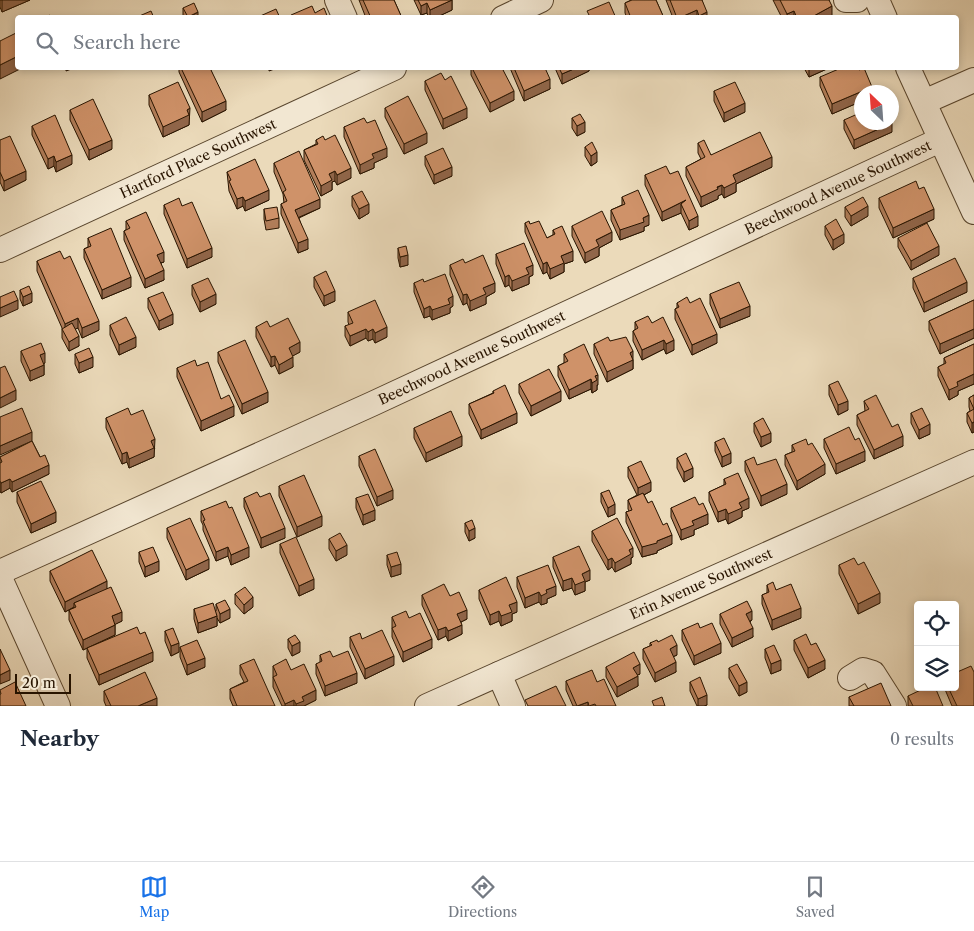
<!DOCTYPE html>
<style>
body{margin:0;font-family:"Libre Caslon Text",serif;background:#f6f6f7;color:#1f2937}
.controls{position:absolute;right:15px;bottom:15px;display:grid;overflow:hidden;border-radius:5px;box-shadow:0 2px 8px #0003}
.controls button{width:45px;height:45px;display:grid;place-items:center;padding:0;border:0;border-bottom:1px solid #e0e1e3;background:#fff;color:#1f2937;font:25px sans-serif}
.compass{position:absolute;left:854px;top:85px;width:45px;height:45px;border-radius:50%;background:#fff;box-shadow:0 2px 8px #0003;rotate:335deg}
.scale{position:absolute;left:15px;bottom:12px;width:56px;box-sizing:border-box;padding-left:5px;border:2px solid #281400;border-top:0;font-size:14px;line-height:18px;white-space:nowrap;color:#281400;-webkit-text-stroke:4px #f2e7d2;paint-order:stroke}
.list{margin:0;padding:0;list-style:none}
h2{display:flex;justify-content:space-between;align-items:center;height:65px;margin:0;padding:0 20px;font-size:21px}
h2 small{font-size:16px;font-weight:400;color:#747a83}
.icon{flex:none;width:28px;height:28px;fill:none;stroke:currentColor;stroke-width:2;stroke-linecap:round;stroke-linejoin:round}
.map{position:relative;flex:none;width:974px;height:706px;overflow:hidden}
.search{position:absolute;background:#fff;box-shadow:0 2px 8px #0003;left:15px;right:15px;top:15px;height:55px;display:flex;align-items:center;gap:12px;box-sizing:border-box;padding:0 18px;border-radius:5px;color:#747a83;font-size:19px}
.sheet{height:155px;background:#fff}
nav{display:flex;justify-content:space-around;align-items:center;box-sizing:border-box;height:70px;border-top:1px solid #e0e1e3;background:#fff;font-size:14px;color:#747a83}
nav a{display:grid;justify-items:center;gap:2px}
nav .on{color:#1a73e8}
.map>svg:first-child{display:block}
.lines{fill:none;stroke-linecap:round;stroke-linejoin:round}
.minor-casing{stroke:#59462e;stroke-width:26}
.minor{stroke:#f2e7d2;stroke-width:24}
.wall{fill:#b27e5a;stroke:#281400}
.shaded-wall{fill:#91664a;stroke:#281400}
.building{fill:#cf9269;stroke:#281400}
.labels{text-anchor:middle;stroke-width:5;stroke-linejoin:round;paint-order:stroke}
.street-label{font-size:14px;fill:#281400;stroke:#f2e7d2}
</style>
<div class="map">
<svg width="974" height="706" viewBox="0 0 974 706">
<rect width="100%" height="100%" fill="#ebdaba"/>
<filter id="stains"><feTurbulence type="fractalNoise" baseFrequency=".004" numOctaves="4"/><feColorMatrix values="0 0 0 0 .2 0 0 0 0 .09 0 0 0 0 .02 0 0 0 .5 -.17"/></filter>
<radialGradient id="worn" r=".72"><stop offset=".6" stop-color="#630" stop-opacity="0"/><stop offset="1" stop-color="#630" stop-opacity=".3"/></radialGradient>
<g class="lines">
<defs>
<g id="minor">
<path d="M 337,0 L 345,18"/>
<path d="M 846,0 L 857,0"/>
<path d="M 877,0 L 885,18"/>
<path d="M 503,18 L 541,0"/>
<path d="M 908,68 L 974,212"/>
<path d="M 924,102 L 974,80"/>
<path id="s1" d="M 0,250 L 394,68"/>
<path id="s2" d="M 0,572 L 372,404 L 940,140"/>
<path d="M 0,578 L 58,706"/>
<path d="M 499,674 L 513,706"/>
<path d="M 850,678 L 863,670 L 873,673 L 894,706"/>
<path id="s3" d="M 427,706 L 974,462"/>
</g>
</defs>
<use href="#minor" class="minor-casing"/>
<use href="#minor" class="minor"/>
</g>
<path class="wall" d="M 0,0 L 30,0 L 2,12 L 0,7 Z
M 359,0 L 394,0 L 402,18 L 366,18 Z
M 414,0 L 452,0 L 452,10 L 435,18 L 429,18 L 427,13 L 421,15 Z
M 631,0 L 656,0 L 664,18 L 627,18 L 625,13 L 625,3 Z
M 666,0 L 702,0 L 707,18 L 673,18 Z
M 773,0 L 829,0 L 832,18 L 782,18 Z
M 183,8 L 198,18 L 183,18 Z
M 179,68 L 210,68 L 226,110 L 202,122 L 179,72 Z
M 471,68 L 502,68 L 514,100 L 490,112 L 471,75 Z
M 510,68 L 545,68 L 550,89 L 524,101 Z
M 555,68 L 589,68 L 589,71 L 562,84 Z
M 804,68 L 829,68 L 809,77 Z
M 820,77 L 872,92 L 862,92 L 862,101 L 832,114 L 820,86 Z
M 445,80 L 467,118 L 443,129 L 425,90 L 425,81 Z
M 714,91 L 745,112 L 724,122 L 714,101 Z
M 149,95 L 190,118 L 189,119 L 189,125 L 163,137 L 149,105 Z
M 385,108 L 427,143 L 404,154 L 385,117 Z
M 70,110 L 112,149 L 89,160 L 70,120 Z
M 572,118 L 585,132 L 577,136 L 572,128 Z
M 844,120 L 892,132 L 854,149 L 844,129 Z
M 367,123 L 387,157 L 374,163 L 374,168 L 360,174 L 344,137 L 344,127 Z
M 32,126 L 72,164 L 56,172 L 54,166 L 48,169 L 32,135 Z
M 0,140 L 26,180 L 4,191 L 0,182 Z
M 316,140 L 325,140 L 351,178 L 337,185 L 335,181 L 332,182 L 332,190 L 321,196 L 304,160 L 304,150 L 316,144 Z
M 698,143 L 711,155 L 772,167 L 736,184 L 736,192 L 724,198 L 722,194 L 718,196 L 718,199 L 701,207 L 686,176 L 686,167 L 701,159 L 698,153 Z
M 585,147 L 597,162 L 591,166 L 585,156 Z
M 425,156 L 452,176 L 434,184 L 425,165 Z
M 274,163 L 320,208 L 299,218 L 308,249 L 298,253 L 281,214 L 281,204 L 284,203 L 283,194 L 274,172 Z
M 227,172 L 269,200 L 245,211 L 243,206 L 237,209 L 229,191 Z
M 670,174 L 698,226 L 689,230 L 681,213 L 662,221 L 645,185 L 645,175 Z
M 352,196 L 369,213 L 359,219 L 352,206 Z
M 622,197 L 649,225 L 644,227 L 644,231 L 620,240 L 611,220 L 611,210 L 622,205 Z
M 879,198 L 934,219 L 893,238 L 879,208 Z
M 164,205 L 182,206 L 212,257 L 187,268 L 164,214 Z
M 845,207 L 868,216 L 851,226 L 845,217 Z
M 264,209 L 279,218 L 279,228 L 266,230 L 264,219 Z
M 126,221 L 164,262 L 161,263 L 164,280 L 145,288 L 124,240 L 124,231 L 126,230 Z
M 525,223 L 530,224 L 547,238 L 553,235 L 553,230 L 573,261 L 564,264 L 564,272 L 550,279 L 547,272 L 543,274 L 525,232 Z
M 572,226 L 612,241 L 599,248 L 599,256 L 585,263 L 572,236 Z
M 825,226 L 844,243 L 833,250 L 825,235 Z
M 88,238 L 131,287 L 102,299 L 84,258 L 84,249 L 88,247 Z
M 898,238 L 939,255 L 911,270 L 898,247 Z
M 398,248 L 408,265 L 400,267 L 398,258 Z
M 496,254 L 533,275 L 529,277 L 529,284 L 512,291 L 509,285 L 505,287 L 496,264 Z
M 37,261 L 99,330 L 82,338 L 78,328 L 75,329 L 79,346 L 69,351 L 62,338 L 62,328 L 37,271 Z
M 465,263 L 495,292 L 486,297 L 486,304 L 470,311 L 467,303 L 463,305 L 450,275 L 450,265 Z
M 314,277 L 335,301 L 324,306 L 314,287 Z
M 913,278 L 967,292 L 924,312 L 913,288 Z
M 424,282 L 453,306 L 450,308 L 450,313 L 432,320 L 430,316 L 424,318 L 414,292 L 414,283 Z
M 192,285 L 216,304 L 200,312 L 192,295 Z
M 20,290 L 32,302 L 23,306 L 20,299 Z
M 710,294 L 750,316 L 720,328 L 710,304 Z
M 148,298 L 173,324 L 159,330 L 148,308 Z
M 974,300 L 974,338 L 940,354 L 929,330 L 929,321 Z
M 677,303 L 690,303 L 717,343 L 692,355 L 675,319 L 675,309 L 677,308 Z
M 348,312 L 387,337 L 375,343 L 373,339 L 368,341 L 366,338 L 350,346 L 345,336 L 345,326 L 349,325 L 348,322 Z
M 635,322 L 652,323 L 674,350 L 666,354 L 664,349 L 642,360 L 633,341 L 633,331 L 635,330 Z
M 110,325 L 136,347 L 119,355 L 110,335 Z
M 256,327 L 270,327 L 300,352 L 292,356 L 293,367 L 279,374 L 275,365 L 271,367 L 256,337 Z
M 610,341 L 633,360 L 633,369 L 607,382 L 594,354 L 594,344 Z
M 974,344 L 974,384 L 958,391 L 958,395 L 949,400 L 938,376 L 938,367 L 944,364 L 944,358 Z
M 21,351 L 45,363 L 44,363 L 44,375 L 30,381 L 21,361 Z
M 218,352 L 268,402 L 242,414 L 218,362 Z
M 75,354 L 93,367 L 79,373 L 75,364 Z
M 564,354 L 598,385 L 597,385 L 597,390 L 592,393 L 591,389 L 569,399 L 558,376 L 558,366 L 564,363 Z
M 197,366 L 234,416 L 201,431 L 177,377 L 177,368 Z
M 519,384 L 561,401 L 531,416 L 519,393 Z
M 829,385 L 848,410 L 838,415 L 829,395 Z
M 493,391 L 517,423 L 481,439 L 469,414 L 469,404 L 493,393 Z
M 974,395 L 974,432 L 972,433 L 967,422 L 967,413 L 970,411 L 969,407 L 969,398 Z
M 864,401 L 892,427 L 903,446 L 874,459 L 857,425 L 857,415 L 865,411 Z
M 911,413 L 930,434 L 919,439 L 911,423 Z
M 131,415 L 155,449 L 154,449 L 154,457 L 129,468 L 127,462 L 122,464 L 106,428 L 106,418 Z
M 754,423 L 771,442 L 761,447 L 754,432 Z
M 414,428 L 462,446 L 426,462 L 414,438 Z
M 824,439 L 855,440 L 865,461 L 836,474 L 824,448 Z
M 32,441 L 49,474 L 12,492 L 10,488 L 1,493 L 0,491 L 0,457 Z
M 715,442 L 731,463 L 722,467 L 715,451 Z
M 792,445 L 808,445 L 825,474 L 797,490 L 785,465 L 785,455 L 792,452 Z
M 359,456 L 393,499 L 377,506 L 359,466 Z
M 677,458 L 693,477 L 684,482 L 677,468 Z
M 745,461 L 757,465 L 787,494 L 761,506 L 745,471 Z
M 628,467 L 651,491 L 644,495 L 648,503 L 672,544 L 657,551 L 657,553 L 642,557 L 626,522 L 626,512 L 629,511 L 628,509 L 628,500 L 637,495 L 628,477 Z
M 724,479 L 749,508 L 742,511 L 742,517 L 728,524 L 726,519 L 718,522 L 709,501 L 709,492 L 724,485 Z
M 279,486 L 322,526 L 297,537 L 279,496 Z
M 17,492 L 56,522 L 31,533 L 17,502 Z
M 601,493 L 615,514 L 608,517 L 601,502 Z
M 260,497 L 285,538 L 261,548 L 244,507 L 244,498 Z
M 356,498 L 375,520 L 363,525 L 356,508 Z
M 699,505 L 708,524 L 694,530 L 694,535 L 681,540 L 671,517 L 671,508 Z
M 229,508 L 249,557 L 231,565 L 228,556 L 216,561 L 203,530 L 203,525 L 201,521 L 201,511 Z
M 465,523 L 475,538 L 469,541 L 465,532 Z
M 167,528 L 209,569 L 186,580 L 167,538 Z
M 592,531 L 633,557 L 631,558 L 631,564 L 615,572 L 612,567 L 608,570 L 592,541 Z
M 329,539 L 347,555 L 336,561 L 329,549 Z
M 280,544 L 314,589 L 299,596 L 280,553 Z
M 139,552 L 159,571 L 145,577 L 139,562 Z
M 387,555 L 401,574 L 391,577 L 387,565 Z
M 553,557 L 590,580 L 585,582 L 585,591 L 575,595 L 572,588 L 563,591 L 553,567 Z
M 839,565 L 858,565 L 880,603 L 858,614 L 839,574 Z
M 50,571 L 107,589 L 122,621 L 115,624 L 115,635 L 83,650 L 69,620 L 69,610 L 74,608 L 74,607 L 65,612 L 50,581 Z
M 517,577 L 556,595 L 547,599 L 547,603 L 541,605 L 539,602 L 525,608 L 517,587 Z
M 767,585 L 776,590 L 801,618 L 772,630 L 762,604 L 762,595 L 767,593 Z
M 479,590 L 517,612 L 512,614 L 512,621 L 501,626 L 499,621 L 490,625 L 479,599 Z
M 235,594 L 253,607 L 244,614 L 235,604 Z
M 422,595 L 450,596 L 467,619 L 461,622 L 462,634 L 448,641 L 446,636 L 438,640 L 422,605 Z
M 216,604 L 230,618 L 220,623 L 217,618 L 217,626 L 198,633 L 194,619 L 194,609 L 216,611 Z
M 720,614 L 752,620 L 750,622 L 753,637 L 732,647 L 720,624 Z
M 392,617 L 409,618 L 432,648 L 403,662 L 392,637 Z
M 700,628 L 721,653 L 694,665 L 682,640 L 682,630 Z
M 165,631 L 179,652 L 171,656 L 165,641 Z
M 350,637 L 362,639 L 394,665 L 365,679 L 350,647 Z
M 288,639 L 300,652 L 292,656 L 288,648 Z
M 794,640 L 811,645 L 825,669 L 808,678 L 794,650 Z
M 658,642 L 677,655 L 673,657 L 676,672 L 655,682 L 643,659 L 643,649 L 650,646 L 650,643 Z
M 180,647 L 205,667 L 187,675 L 180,657 Z
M 87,648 L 153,661 L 99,685 L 87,658 Z
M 765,649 L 781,670 L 771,674 L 765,658 Z
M 320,655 L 333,657 L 357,683 L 325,696 L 316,674 L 316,664 L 320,663 Z
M 240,665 L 275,706 L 233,706 L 230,699 L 230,689 L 244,682 L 240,674 Z
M 273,666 L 291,670 L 316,700 L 304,706 L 282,706 L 273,687 Z
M 606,667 L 640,674 L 637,675 L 638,686 L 617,697 L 606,677 Z
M 729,668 L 747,692 L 739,696 L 729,678 Z
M 566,681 L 597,682 L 616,706 L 573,706 L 566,690 Z
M 690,682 L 707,705 L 704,706 L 697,706 L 690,691 Z
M 944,687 L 955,687 L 974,706 L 952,706 Z
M 104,691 L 157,706 L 106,706 L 104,701 Z
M 908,696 L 943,706 L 908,706 Z
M 849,697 L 891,706 L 849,706 Z"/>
<path class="shaded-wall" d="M 2,0 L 30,0 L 2,12 Z
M 452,0 L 452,10 L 435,18 L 430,18 L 430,10 Z
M 427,3 L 427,13 L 421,15 L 421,6 Z
M 832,6 L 832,18 L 810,18 Z
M 697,10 L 697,18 L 679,18 Z
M 794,11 L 794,18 L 787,18 L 787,14 Z
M 198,12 L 198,18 L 188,18 Z
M 707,12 L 707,18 L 699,18 L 699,16 Z
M 18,56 L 18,68 L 22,68 L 0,79 L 0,65 Z
M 66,68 L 74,68 L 66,71 Z
M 269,68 L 277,68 L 269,71 Z
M 576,68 L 589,68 L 589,71 L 562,84 L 562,74 Z
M 809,68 L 829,68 L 809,77 Z
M 550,79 L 550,89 L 524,101 L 524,91 Z
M 872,87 L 872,92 L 862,92 L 862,101 L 832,114 L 832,104 Z
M 514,91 L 514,100 L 490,112 L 490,103 Z
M 226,101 L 226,110 L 202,122 L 202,112 Z
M 745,103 L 745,112 L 724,122 L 724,113 Z
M 190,108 L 189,125 L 163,137 L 163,127 Z
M 467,108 L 467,118 L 443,129 L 443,119 Z
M 585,122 L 585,132 L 577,136 L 577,126 Z
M 892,123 L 892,132 L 854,149 L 854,140 Z
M 427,133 L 427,143 L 404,154 L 404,144 Z
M 112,140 L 112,149 L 89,160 L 89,150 Z
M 387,148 L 387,157 L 374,163 L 374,168 L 360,174 L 360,165 L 372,154 Z
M 597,152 L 597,162 L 591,166 L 591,156 Z
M 72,155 L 72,164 L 56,172 L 56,162 Z
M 54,156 L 54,166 L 48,169 L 48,159 Z
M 772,157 L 772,167 L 736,184 L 736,192 L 724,198 L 724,188 L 733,175 Z
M 452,167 L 452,176 L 434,184 L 434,175 Z
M 351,168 L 351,178 L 337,185 L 337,175 Z
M 26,171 L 26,180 L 4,191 L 4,181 Z
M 335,171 L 335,181 L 332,182 L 332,190 L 321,196 L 321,186 L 329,174 Z
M 722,185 L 722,194 L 718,196 L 718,199 L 701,207 L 701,197 Z
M 269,190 L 269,200 L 245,211 L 245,201 Z
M 243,197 L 243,206 L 237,209 L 237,199 Z
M 320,199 L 320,208 L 295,219 L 295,210 Z
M 686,200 L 681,204 L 681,213 L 662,221 L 662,212 Z
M 369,204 L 369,213 L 359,219 L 359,209 Z
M 868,206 L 868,216 L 851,226 L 851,216 Z
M 934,209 L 934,219 L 893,238 L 893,228 Z
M 649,215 L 649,225 L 644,227 L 644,231 L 620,240 L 620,230 Z
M 698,216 L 698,226 L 689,230 L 689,221 Z
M 612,232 L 612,241 L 599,248 L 599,256 L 585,263 L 585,253 L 596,240 Z
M 844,234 L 844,243 L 833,250 L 833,240 Z
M 308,239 L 308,249 L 298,253 L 298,243 Z
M 939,246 L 939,255 L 911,270 L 911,261 Z
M 212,248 L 212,257 L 187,268 L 187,259 Z
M 573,251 L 573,261 L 564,264 L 564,272 L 550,279 L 550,269 L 561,256 Z
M 164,252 L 164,262 L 157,264 L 157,255 Z
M 408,255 L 408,265 L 400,267 L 400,257 Z
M 547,262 L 547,272 L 543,274 L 543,264 Z
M 533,265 L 533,275 L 529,277 L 529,284 L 512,291 L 512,281 L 526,268 Z
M 164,270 L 164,280 L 145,288 L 145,279 Z
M 509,275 L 509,285 L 505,287 L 505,277 Z
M 131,277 L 131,287 L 102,299 L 102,290 Z
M 967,282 L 967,292 L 924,312 L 924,303 Z
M 495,283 L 495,292 L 486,297 L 486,304 L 470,311 L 470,301 L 483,288 Z
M 335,291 L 335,301 L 324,306 L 324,296 Z
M 32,293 L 32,302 L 23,306 L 23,297 Z
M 216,294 L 216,304 L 200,312 L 200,302 Z
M 467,294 L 467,303 L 463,305 L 463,295 Z
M 453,296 L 453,306 L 450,308 L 450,313 L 432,320 L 432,310 L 448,299 Z
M 18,300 L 18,309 L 0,317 L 0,308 Z
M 430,306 L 430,316 L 424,318 L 424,309 Z
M 750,306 L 750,316 L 720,328 L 720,319 Z
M 173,314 L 173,324 L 159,330 L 159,321 Z
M 78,318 L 78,328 L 65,334 L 65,324 Z
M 99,321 L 99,330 L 82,338 L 82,328 Z
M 387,327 L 387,337 L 375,343 L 375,333 Z
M 366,329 L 366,338 L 350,346 L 350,336 Z
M 373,329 L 373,339 L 368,341 L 368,332 Z
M 974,329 L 974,338 L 940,354 L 940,344 Z
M 717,334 L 717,343 L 692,355 L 692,345 Z
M 79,336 L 79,346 L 69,351 L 69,342 Z
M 136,337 L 136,347 L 119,355 L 119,345 Z
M 664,340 L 664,349 L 642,360 L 642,350 Z
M 674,340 L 674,350 L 666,354 L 666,344 Z
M 300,342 L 300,352 L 289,358 L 289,348 Z
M 633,351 L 633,369 L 607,382 L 607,372 L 630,353 Z
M 45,353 L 45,363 L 40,365 L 40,355 Z
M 275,356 L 275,365 L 271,367 L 271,357 Z
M 93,357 L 93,367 L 79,373 L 79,363 Z
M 293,357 L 293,367 L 279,374 L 279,365 Z
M 44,365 L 44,375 L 30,381 L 30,371 Z
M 974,374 L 974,384 L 958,391 L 958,395 L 949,400 L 949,390 L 957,382 Z
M 598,375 L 598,385 L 597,385 L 597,390 L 592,393 L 592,383 L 595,376 Z
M 591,379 L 591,389 L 569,399 L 569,390 Z
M 16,390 L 16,400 L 0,408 L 0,398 Z
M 561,391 L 561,401 L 531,416 L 531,406 Z
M 268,392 L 268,402 L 242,414 L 242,404 Z
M 848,401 L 848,410 L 838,415 L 838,405 Z
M 234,406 L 234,416 L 201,431 L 201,421 Z
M 517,413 L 517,423 L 481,439 L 481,430 Z
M 974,422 L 974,432 L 972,433 L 972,423 Z
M 930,424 L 930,434 L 919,439 L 919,430 Z
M 32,432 L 32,441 L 0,455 L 0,446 Z
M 771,433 L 771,442 L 761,447 L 761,437 Z
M 462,436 L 462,446 L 426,462 L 426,453 Z
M 903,436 L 903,446 L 874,459 L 874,450 Z
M 155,439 L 154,457 L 129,468 L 129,459 L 151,441 Z
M 865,451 L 865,461 L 836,474 L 836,464 Z
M 127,452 L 127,462 L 122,464 L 122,454 Z
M 731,453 L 731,463 L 722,467 L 722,457 Z
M 825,464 L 825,474 L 797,490 L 797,481 Z
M 49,465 L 49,474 L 12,492 L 12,482 Z
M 693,468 L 693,477 L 684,482 L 684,472 Z
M 10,479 L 10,488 L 1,493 L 1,483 Z
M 651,482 L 651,491 L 638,498 L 638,488 Z
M 787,484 L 787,494 L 761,506 L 761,496 Z
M 393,490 L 393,499 L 377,506 L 377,497 Z
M 749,498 L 749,508 L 742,511 L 742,517 L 728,524 L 728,514 L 739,503 Z
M 615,504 L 615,514 L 608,517 L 608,508 Z
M 726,509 L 726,519 L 718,522 L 718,512 Z
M 375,510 L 375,520 L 363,525 L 363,515 Z
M 56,512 L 56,522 L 31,533 L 31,524 Z
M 708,514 L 708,524 L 694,530 L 694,535 L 681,540 L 681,530 L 692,521 Z
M 322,516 L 322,526 L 297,537 L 297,527 Z
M 285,528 L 285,538 L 261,548 L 261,538 Z
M 475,528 L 475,538 L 469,541 L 469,531 Z
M 672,535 L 672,544 L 657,551 L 657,553 L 642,557 L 642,547 Z
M 347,545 L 347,555 L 336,561 L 336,551 Z
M 228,547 L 228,556 L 216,561 L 216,552 Z
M 249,547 L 249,557 L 231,565 L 231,555 Z
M 633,548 L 633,557 L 631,558 L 631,564 L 615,572 L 615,563 L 629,550 Z
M 612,558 L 612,567 L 608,570 L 608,560 Z
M 209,559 L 209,569 L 186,580 L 186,570 Z
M 159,561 L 159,571 L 145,577 L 145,567 Z
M 401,564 L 401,574 L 391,577 L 391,567 Z
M 590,570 L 590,580 L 585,582 L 585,591 L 575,595 L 575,585 L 582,574 Z
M 572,578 L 572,588 L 563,591 L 563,581 Z
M 314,579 L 314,589 L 299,596 L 299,586 Z
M 107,581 L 107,591 L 74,603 L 74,607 L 65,612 L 65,602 Z
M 556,586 L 556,595 L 547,599 L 547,603 L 541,605 L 541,596 L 546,590 Z
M 539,592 L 539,602 L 525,608 L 525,598 Z
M 880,593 L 880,603 L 858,614 L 858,604 Z
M 253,597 L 253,607 L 244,614 L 244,605 Z
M 517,602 L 517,612 L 512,614 L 512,621 L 501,626 L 501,616 L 509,605 Z
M 801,608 L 801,618 L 772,630 L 772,620 Z
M 230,609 L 230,618 L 220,623 L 220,614 Z
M 467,610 L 467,619 L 457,624 L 457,614 Z
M 499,611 L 499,621 L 490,625 L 490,615 Z
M 752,611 L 752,620 L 746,623 L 746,614 Z
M 122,612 L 122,621 L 112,626 L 112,616 Z
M 217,616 L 217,626 L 198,633 L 198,623 Z
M 115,625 L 115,635 L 83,650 L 83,640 Z
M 462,625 L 462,634 L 448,641 L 448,631 Z
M 446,627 L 446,636 L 438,640 L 438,630 Z
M 753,628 L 753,637 L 732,647 L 732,638 Z
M 432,639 L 432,648 L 403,662 L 403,652 Z
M 300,642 L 300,652 L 292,656 L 292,646 Z
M 179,643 L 179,652 L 171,656 L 171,646 Z
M 721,643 L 721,653 L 694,665 L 694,656 Z
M 677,645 L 677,655 L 670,658 L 670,649 Z
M 153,652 L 153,661 L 99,685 L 99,675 Z
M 394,656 L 394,665 L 365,679 L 365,669 Z
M 205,658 L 205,667 L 187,675 L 187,665 Z
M 781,660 L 781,670 L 771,674 L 771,664 Z
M 825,660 L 825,669 L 808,678 L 808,668 Z
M 676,662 L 676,672 L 655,682 L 655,673 Z
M 640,664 L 640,674 L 633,677 L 633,668 Z
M 10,670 L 10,680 L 0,684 L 0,675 Z
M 357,673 L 357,683 L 325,696 L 325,686 Z
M 638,676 L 638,686 L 617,697 L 617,687 Z
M 747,682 L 747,692 L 739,696 L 739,686 Z
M 316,690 L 316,700 L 304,706 L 296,706 L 296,704 L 302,697 Z
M 707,695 L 707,705 L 704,706 L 698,706 L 698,699 Z
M 157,698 L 157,706 L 138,706 Z
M 294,700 L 294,706 L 285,706 L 285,704 Z
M 588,702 L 588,706 L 578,706 Z"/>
<path class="building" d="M 363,0 L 394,0 L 402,18 L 371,18 Z
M 418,0 L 452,0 L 430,10 L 427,3 L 421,6 Z
M 632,0 L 656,0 L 664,18 L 631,18 L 625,3 Z
M 670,0 L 702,0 L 707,12 L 699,16 L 697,10 L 679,18 L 677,18 Z
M 780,0 L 829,0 L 832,6 L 810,18 L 797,18 L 794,11 L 787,14 Z
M 609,2 L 616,18 L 584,18 L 589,15 L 587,11 Z
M 194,3 L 198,12 L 188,17 L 183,8 Z
M 312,6 L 315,13 L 324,8 L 328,18 L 292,18 L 291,15 Z
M 276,9 L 280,18 L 258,18 L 258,17 Z
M 151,11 L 154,18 L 137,18 L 137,17 Z
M 50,15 L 51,18 L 45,18 Z
M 18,32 L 18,56 L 0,65 L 0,41 Z
M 181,68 L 210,68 L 226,101 L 202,112 Z
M 472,68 L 502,68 L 514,91 L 490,103 Z
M 514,68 L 545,68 L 550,79 L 524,91 Z
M 559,68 L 576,68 L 562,74 Z
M 841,68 L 858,68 L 859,70 L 864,68 L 872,87 L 832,104 L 820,77 Z
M 441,73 L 445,80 L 451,76 L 467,108 L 443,119 L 425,81 Z
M 178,82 L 190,108 L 187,110 L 189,115 L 163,127 L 149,95 Z
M 735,82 L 745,103 L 724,113 L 714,91 Z
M 408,96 L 427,133 L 404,144 L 385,108 Z
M 93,99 L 112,140 L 89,150 L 70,110 Z
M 862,112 L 862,122 L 892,122 L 892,121 L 892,123 L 854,140 L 844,120 Z
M 580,114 L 585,122 L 577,126 L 572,118 Z
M 55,115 L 72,155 L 56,162 L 54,156 L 48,159 L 32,126 Z
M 364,118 L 367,123 L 375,120 L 387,148 L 372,154 L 374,158 L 360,165 L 344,127 Z
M 760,132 L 772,157 L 733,175 L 736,182 L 724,188 L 722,185 L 717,187 L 718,189 L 701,197 L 686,167 L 705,157 L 698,143 L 704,140 L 711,155 Z
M 335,135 L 351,168 L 337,175 L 335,171 L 329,174 L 332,180 L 321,186 L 304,150 L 318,144 L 316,140 L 323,136 L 325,140 Z
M 10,136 L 26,171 L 4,181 L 0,172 L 0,140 Z
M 592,142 L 597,152 L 591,156 L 585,147 Z
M 443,148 L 452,167 L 434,175 L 425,156 Z
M 299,151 L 320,199 L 295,210 L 308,239 L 298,243 L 281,204 L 287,201 L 283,192 L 286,190 L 274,163 Z
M 255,159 L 269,190 L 245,201 L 243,197 L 237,199 L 229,181 L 231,180 L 227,172 Z
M 666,166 L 670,174 L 678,171 L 698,216 L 689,221 L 681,204 L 686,200 L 662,212 L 645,175 Z
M 916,181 L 919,189 L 924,187 L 934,209 L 893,228 L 879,198 Z
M 638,190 L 649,215 L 643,218 L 644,222 L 620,230 L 611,210 L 625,204 L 622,197 Z
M 362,191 L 369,204 L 359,209 L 352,196 Z
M 863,197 L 868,206 L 851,216 L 845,207 Z
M 179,198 L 182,206 L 192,202 L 212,248 L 187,259 L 164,205 Z
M 277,207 L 279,218 L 266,221 L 264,209 Z
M 602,211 L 612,232 L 596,240 L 599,246 L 585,253 L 572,226 Z
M 146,212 L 164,252 L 157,255 L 164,270 L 145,279 L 124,231 L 130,228 L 126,221 Z
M 836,219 L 844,234 L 833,240 L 825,226 Z
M 529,221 L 530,224 L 539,221 L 547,238 L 555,234 L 553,230 L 562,226 L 573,251 L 561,256 L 564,263 L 550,269 L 547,262 L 543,264 L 525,223 Z
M 927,223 L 939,246 L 911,261 L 898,238 Z
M 111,228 L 131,277 L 102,290 L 84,249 L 91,246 L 88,238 Z
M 524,243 L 533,265 L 526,268 L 529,274 L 512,281 L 509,275 L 505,277 L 496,254 Z
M 406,246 L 408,255 L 400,257 L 398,248 Z
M 60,251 L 64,259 L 70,256 L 99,321 L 82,328 L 78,318 L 65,324 L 37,261 Z
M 483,255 L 495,283 L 483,288 L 486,294 L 470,301 L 467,294 L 463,295 L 450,265 L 463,259 L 465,263 Z
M 955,258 L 967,282 L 924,303 L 913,278 Z
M 326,271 L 335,291 L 324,296 L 314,277 Z
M 445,274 L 453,296 L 448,299 L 450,304 L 432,310 L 430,306 L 424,309 L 414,283 L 423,279 L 424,282 Z
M 208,278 L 216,294 L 200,302 L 192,285 Z
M 739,282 L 750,306 L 720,319 L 710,294 Z
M 29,286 L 32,293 L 23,297 L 20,290 Z
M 14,291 L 18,300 L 0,308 L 0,297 Z
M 163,292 L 173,314 L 159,321 L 148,298 Z
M 687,297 L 690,303 L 700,298 L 717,334 L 692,345 L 675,309 L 679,307 L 677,303 Z
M 375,300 L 387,327 L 375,333 L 373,329 L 368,332 L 366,329 L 350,336 L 345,326 L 353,323 L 348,312 Z
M 974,300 L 974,329 L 940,344 L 929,321 Z
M 648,316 L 652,323 L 663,317 L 674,340 L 666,344 L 664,340 L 642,350 L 633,331 L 638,328 L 635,322 Z
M 126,317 L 136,337 L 119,345 L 110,325 Z
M 288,318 L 300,342 L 289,348 L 293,357 L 279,365 L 275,356 L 271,357 L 256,327 L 267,321 L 270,327 Z
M 72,323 L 79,336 L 69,342 L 62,329 Z
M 608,337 L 610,341 L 626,337 L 633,351 L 630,353 L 633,360 L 607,372 L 594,344 Z
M 245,340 L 268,392 L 242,404 L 218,352 Z
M 41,343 L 45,353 L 40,355 L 44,365 L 30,371 L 21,351 Z
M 584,344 L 598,375 L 595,376 L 597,380 L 592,383 L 591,379 L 569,390 L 558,366 L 568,361 L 564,354 Z
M 974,344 L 974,374 L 957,382 L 958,386 L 949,390 L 938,367 L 946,363 L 944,358 Z
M 89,348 L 93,357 L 79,363 L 75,354 Z
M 195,360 L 197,366 L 208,362 L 221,399 L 229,395 L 234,406 L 201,421 L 177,368 Z
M 5,366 L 16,390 L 0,398 L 0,368 Z
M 549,369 L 561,391 L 531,406 L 519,384 Z
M 838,381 L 848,401 L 838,405 L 829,385 Z
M 505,385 L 517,413 L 481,430 L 469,404 L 494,393 L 493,391 Z
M 876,395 L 892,427 L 898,424 L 903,436 L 874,450 L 857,415 L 869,409 L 864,401 Z
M 974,395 L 974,409 L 969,398 Z
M 22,408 L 32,432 L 0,446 L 0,417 Z
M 128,408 L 131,415 L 143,410 L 155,439 L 151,441 L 154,448 L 129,459 L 127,452 L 122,454 L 106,418 Z
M 922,408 L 930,424 L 919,430 L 911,413 Z
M 974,409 L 974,422 L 972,423 L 967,413 Z
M 451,411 L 462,436 L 426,453 L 414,428 Z
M 763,418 L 771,433 L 761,437 L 754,423 Z
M 849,427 L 855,440 L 859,438 L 865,451 L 836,464 L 824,439 Z
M 724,438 L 731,453 L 722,457 L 715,442 Z
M 806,439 L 808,445 L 812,443 L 825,464 L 797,481 L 785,455 L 795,451 L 792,445 Z
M 32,441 L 40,457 L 45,455 L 49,465 L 12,482 L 10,479 L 1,483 L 0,481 L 0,463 L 2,462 L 0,457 Z
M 375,449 L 393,490 L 377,497 L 359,456 Z
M 686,453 L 693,468 L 684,472 L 677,458 Z
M 754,457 L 757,465 L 776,459 L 787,484 L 761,496 L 745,461 Z
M 641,461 L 651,482 L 638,488 L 628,467 Z
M 738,473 L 749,498 L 739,503 L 742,508 L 728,514 L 726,509 L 718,512 L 709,492 L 726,484 L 724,479 Z
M 304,475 L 322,516 L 297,527 L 279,486 Z
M 41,481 L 56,512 L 31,524 L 17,492 Z
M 609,490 L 615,504 L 608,508 L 601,493 Z
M 257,492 L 260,497 L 270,493 L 285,528 L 261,538 L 244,498 Z
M 643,493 L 648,503 L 652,501 L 663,525 L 667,523 L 672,535 L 657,541 L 657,543 L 642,547 L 626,512 L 632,510 L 628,500 Z
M 368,494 L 375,510 L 363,515 L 356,498 Z
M 695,497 L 699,505 L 703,503 L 708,514 L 692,521 L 694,525 L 681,530 L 671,508 Z
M 226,501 L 229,508 L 232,507 L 249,547 L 231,555 L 228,547 L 216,552 L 203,521 L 205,520 L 201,511 Z
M 190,518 L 209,559 L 186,570 L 167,528 Z
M 617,518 L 633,548 L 629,550 L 631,554 L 615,563 L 612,558 L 608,560 L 592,531 Z
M 472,520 L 475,528 L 469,531 L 465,523 Z
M 340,533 L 347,545 L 336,551 L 329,539 Z
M 296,537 L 314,579 L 299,586 L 280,544 Z
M 579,546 L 590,570 L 582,574 L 585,581 L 575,585 L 572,578 L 563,581 L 553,557 Z
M 153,547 L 159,561 L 145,567 L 139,552 Z
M 92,550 L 107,581 L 65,602 L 50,571 Z
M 397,552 L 401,564 L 391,567 L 387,555 Z
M 854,558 L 858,565 L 864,562 L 880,593 L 858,604 L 839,565 Z
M 548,565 L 556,586 L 546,590 L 547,593 L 541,596 L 539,592 L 525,598 L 517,577 Z
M 506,577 L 517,602 L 509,605 L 512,612 L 501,616 L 499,611 L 490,615 L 479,590 Z
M 773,582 L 776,590 L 791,584 L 801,608 L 772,620 L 762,595 L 769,592 L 767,585 Z
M 444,584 L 450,596 L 459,592 L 467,610 L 457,614 L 462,625 L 448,631 L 446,627 L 438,630 L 422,595 Z
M 111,587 L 122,612 L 112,616 L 115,625 L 83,640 L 69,610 L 76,607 L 74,603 Z
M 245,587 L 253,597 L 244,605 L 235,594 Z
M 225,600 L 230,609 L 220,614 L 216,604 Z
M 747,601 L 752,611 L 746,614 L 753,628 L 732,638 L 720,614 Z
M 213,603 L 217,616 L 198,623 L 194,609 Z
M 406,611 L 409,618 L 420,613 L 432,639 L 403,652 L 392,628 L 396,626 L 392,617 Z
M 698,623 L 700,628 L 712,623 L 721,643 L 694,656 L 682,630 Z
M 137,627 L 140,634 L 145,632 L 153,652 L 99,675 L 87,648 Z
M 173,628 L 179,643 L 171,646 L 165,631 Z
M 382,630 L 394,656 L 365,669 L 350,637 L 360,633 L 362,639 Z
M 806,634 L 811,645 L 816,643 L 825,660 L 808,668 L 794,640 Z
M 295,635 L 300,642 L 292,646 L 288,639 Z
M 672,635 L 677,645 L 670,649 L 676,662 L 655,673 L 643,649 L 652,645 L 650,643 L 657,640 L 658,642 Z
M 197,640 L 205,658 L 187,665 L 180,647 Z
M 774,645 L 781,660 L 771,664 L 765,649 Z
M 0,649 L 10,670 L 0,675 Z
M 330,651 L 333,657 L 348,651 L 357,673 L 325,686 L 316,664 L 322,661 L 320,655 Z
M 634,652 L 640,664 L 633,668 L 638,676 L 617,687 L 606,667 Z
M 254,659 L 275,706 L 237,706 L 230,689 L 248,681 L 240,665 Z
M 286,659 L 291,670 L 304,664 L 316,690 L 302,697 L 304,701 L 296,704 L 294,700 L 285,704 L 273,677 L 277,675 L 273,666 Z
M 737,664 L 747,682 L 739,686 L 729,668 Z
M 971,666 L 974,672 L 974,706 L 957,706 L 948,687 L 955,687 L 955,673 Z
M 592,670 L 597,682 L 604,679 L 616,706 L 596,706 L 595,704 L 589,706 L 588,702 L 577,706 L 566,681 Z
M 145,672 L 157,698 L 138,706 L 111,706 L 104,691 Z
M 700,677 L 707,695 L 698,699 L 690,682 Z
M 15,682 L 26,706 L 0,706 L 0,694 L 1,694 L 0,690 Z
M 881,683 L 891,706 L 854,706 L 849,697 Z
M 556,686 L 566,706 L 528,706 L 525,700 Z
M 927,687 L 935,687 L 943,706 L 913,706 L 908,696 Z
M 662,697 L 665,706 L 654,706 L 652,701 Z"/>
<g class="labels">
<g class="street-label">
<text dy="5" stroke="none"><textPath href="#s1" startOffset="218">Hartford Place Southwest</textPath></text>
<text dy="5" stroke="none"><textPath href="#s2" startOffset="922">Beechwood Avenue Southwest</textPath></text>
<text dy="5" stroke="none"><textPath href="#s2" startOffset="518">Beechwood Avenue Southwest</textPath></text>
<text dy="5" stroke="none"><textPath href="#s3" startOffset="300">Erin Avenue Southwest</textPath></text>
</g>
</g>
<rect width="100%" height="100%" filter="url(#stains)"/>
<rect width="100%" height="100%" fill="url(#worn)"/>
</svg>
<div class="controls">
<button><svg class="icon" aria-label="locate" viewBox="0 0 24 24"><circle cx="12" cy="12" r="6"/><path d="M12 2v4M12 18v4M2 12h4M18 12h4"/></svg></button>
<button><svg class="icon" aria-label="layers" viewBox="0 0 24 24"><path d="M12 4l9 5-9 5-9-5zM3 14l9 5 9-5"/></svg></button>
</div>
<svg class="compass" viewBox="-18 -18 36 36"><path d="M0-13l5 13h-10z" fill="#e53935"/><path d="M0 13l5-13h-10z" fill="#747a83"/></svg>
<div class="scale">20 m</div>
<div class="search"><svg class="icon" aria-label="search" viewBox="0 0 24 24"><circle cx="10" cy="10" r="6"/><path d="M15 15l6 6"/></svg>Search here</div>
</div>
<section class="sheet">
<h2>Nearby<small>0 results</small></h2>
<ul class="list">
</ul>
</section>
<nav>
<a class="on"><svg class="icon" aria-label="map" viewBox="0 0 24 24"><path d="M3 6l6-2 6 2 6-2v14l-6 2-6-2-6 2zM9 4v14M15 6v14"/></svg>Map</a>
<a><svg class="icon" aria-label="directions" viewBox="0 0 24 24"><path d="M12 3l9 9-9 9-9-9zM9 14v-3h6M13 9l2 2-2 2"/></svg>Directions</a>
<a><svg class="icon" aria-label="saved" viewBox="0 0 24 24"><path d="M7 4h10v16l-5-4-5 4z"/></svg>Saved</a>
</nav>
